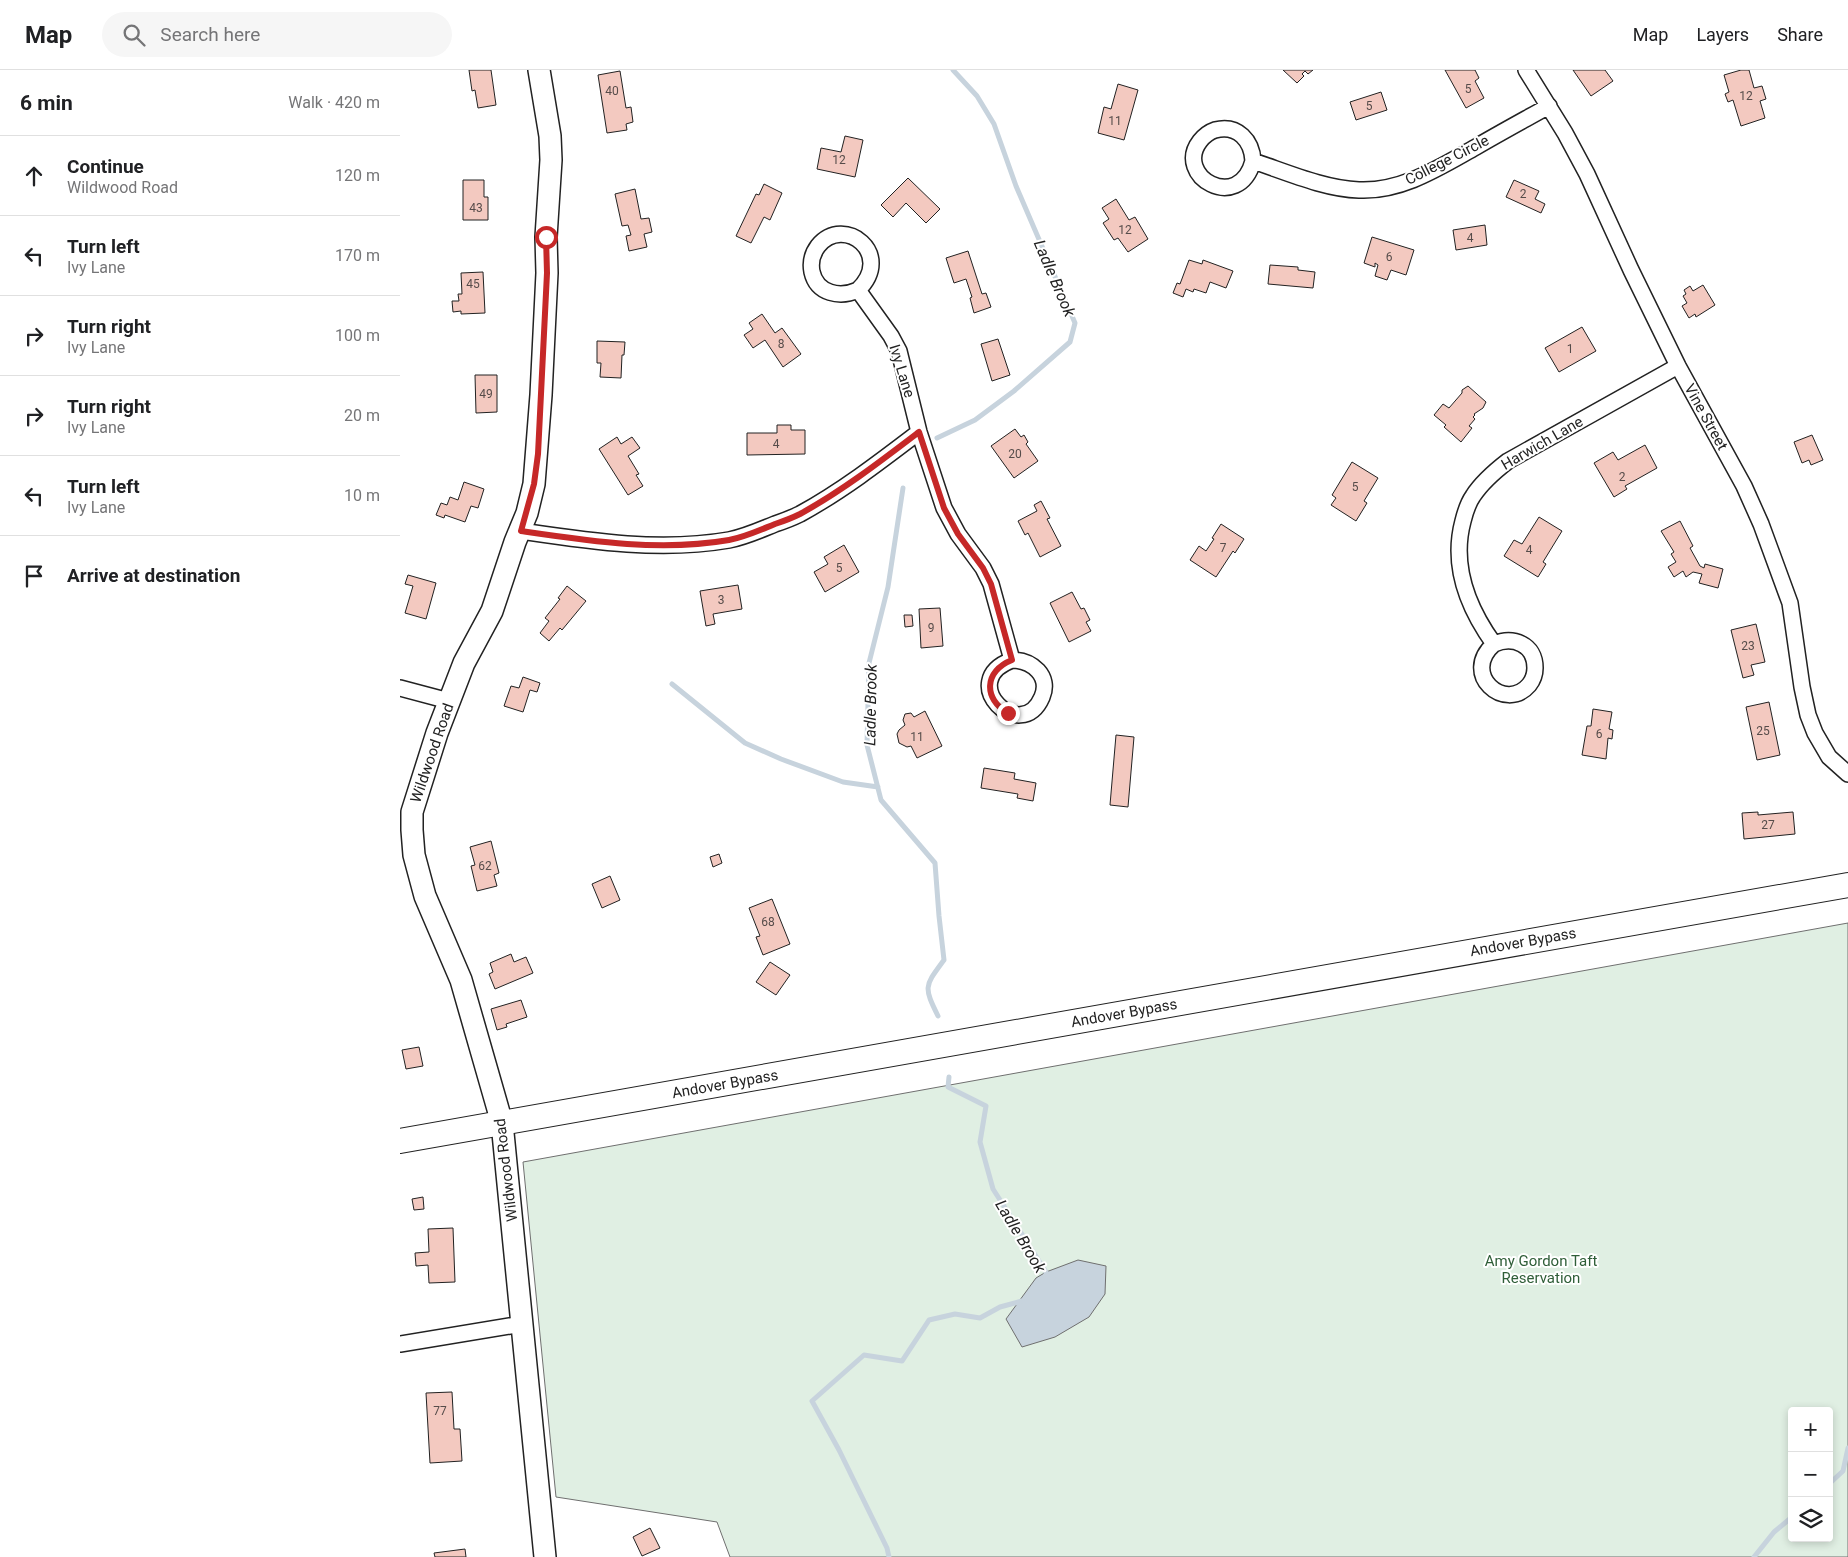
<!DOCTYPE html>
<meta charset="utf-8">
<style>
body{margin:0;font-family:Roboto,sans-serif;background:#f6f6f6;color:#202124}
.controls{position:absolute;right:15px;bottom:15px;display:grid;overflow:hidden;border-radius:5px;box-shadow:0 2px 8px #0003}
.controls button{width:45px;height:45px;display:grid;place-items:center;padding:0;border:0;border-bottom:1px solid #e0e0e0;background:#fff;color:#202124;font:25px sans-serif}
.stop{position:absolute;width:15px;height:15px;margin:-11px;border:4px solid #c62828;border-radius:50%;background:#fff}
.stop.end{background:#c62828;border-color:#fff;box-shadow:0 1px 5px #0008}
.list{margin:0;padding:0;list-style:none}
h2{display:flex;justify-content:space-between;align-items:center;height:65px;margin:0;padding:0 20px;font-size:21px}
h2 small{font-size:16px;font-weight:400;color:#757577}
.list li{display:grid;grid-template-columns:32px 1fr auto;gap:15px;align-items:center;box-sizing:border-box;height:80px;padding:0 20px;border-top:1px solid #e0e0e0}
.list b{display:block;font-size:19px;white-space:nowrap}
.list p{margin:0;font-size:16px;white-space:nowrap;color:#757577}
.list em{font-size:16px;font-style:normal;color:#757577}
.icon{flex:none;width:28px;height:28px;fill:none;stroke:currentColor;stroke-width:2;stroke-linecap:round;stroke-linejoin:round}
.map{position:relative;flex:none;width:1448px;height:1487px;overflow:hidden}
header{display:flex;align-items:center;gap:30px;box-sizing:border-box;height:70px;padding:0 25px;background:#fff;border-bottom:1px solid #e0e0e0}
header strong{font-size:24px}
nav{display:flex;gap:28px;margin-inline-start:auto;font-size:18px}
.search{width:350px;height:45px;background:#f6f6f6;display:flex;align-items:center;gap:12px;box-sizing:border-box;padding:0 18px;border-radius:28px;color:#757577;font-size:19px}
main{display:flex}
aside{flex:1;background:#fff}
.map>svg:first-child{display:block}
.green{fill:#e0efe3;stroke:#6f6f6f;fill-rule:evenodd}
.water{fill:#c7d3dd;stroke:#6f6f6f}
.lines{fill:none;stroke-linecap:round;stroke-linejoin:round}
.stream{stroke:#c7d3dd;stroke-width:5}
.building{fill:#f3c9c0;stroke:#222}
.street-casing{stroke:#222;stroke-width:18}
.secondary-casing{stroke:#222;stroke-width:24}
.primary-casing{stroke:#222;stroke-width:26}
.street{stroke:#fff;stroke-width:15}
.secondary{stroke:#fff;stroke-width:21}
.primary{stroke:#fff;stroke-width:24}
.route{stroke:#c62828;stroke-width:6}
.labels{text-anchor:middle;stroke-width:4;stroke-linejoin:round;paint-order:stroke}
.number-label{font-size:12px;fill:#564c4a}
.street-label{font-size:15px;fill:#222;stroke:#fff}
.park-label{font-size:15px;fill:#2f5e38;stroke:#fff}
.water-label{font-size:16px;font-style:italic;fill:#222;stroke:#fff}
</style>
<header>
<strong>Map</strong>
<div class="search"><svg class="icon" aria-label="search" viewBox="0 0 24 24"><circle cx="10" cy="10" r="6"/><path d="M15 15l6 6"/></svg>Search here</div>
<nav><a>Map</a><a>Layers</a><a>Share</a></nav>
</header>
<main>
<aside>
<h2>6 min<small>Walk · 420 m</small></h2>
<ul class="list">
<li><svg class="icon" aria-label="ahead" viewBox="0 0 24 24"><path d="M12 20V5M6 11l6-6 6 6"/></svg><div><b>Continue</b><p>Wildwood Road</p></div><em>120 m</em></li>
<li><svg class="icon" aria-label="left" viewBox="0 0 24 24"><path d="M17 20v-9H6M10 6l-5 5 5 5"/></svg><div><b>Turn left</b><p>Ivy Lane</p></div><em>170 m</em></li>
<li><svg class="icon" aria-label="right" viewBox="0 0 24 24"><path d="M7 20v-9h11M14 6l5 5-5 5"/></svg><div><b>Turn right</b><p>Ivy Lane</p></div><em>100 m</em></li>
<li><svg class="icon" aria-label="right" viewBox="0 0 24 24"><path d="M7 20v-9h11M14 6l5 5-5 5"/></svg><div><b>Turn right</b><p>Ivy Lane</p></div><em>20 m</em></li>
<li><svg class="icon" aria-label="left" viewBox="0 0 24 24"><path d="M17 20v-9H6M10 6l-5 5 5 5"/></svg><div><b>Turn left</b><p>Ivy Lane</p></div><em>10 m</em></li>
<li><svg class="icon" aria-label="arrive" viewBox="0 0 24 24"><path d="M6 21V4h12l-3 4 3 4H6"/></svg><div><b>Arrive at destination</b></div></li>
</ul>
</aside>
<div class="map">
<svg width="1448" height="1487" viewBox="0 0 1448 1487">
<rect width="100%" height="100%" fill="#fff"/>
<path class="green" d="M 1448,853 L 1448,1487 L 330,1487 L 317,1452 L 156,1427 L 123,1092 ZM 1392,1341 L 1429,1341 L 1429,1468 L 1392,1468 Z"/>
<path class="water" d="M 678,1190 L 706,1196 L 705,1224 L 689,1247 L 655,1267 L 622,1277 L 606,1249 L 636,1208 L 646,1202 Z"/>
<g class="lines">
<path class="stream" d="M 537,368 L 575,350 L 614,321 L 670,272 L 675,253 L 616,116 L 594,54 L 577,26 L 553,0
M 503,418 L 488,517 L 469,593 L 467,675 L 481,730 L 535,793 L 539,846 L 544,890 C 525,916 523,916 538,946
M 272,614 L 345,673 L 381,689 L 443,712 L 478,717
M 549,1007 L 548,1017 L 586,1036 L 580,1072 L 593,1119 L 646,1202 L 646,1207
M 1429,1414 L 1443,1401 L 1448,1378
M 489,1487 L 487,1478 L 439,1380 L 412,1331 L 464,1285 L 502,1291 L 529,1250 L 555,1244 L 580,1248 L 600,1237 L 622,1231
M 1354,1487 L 1374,1462 L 1392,1447"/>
</g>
<path class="building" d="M 69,0 L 91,0 L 96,35 L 78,38 L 75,20 L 72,21 Z
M 883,0 L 913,0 L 908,4 L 905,1 L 902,4 L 904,6 L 897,13 Z
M 1045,0 L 1075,0 L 1079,8 L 1075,11 L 1084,28 L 1066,38 Z
M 1173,0 L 1205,0 L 1213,11 L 1191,26 Z
M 1341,0 L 1349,0 L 1354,18 L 1362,16 L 1366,29 L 1360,31 L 1365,48 L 1341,56 L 1333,30 L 1328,32 L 1325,24 L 1329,22 L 1324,5 Z
M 220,1 L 226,38 L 231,37 L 233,52 L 226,54 L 227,60 L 207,63 L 198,5 Z
M 718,14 L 738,20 L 724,70 L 698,63 L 704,37 L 711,39 Z
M 981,22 L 987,40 L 956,50 L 950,32 Z
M 445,66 L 463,70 L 455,107 L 417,99 L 421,78 L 441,82 Z
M 508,108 L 540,139 L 526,153 L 506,133 L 493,147 L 481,135 Z
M 63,110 L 84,110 L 84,127 L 88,127 L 88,150 L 63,150 Z
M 1114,110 L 1139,121 L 1135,129 L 1145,134 L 1141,143 L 1106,127 Z
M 364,114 L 382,123 L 370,150 L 364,147 L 351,173 L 336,166 L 356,124 L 359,125 Z
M 235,119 L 241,149 L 249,148 L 252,162 L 244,164 L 247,177 L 229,181 L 226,166 L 231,165 L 228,155 L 222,156 L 215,124 Z
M 716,129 L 729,150 L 735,147 L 748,169 L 728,182 L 718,168 L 714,170 L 703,153 L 709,149 L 702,138 Z
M 1085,155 L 1087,175 L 1056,180 L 1053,160 Z
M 972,167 L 1014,180 L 1006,205 L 991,200 L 987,210 L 975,206 L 978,195 L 975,193 L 975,197 L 964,193 Z
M 568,181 L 582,224 L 586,223 L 591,237 L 574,243 L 570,228 L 572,227 L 566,209 L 554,213 L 546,188 Z
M 789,190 L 802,194 L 803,190 L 833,201 L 826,218 L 810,212 L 806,223 L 794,219 L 793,222 L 786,219 L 783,227 L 773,223 L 777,213 L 780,214 Z
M 870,195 L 898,197 L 898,200 L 915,202 L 913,218 L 868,214 Z
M 83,202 L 85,243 L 61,244 L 61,241 L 53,242 L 52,231 L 59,231 L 58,224 L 62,224 L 61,203 Z
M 1303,215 L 1315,235 L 1296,247 L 1295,244 L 1289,248 L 1282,236 L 1287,233 L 1283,226 L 1286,224 L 1284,220 L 1290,216 L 1293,221 Z
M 362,244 L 375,263 L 382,258 L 401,284 L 383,297 L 365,270 L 353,278 L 344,265 L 353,259 L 349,253 Z
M 1182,257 L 1196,281 L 1159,302 L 1145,278 Z
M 598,269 L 610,305 L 592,311 L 581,274 Z
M 197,271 L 225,272 L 224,285 L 222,285 L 221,308 L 200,307 L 201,293 L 197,293 Z
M 75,305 L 97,305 L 97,342 L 76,343 Z
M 1068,316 L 1086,332 L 1083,338 L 1074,344 L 1075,345 L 1073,347 L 1075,349 L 1069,356 L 1072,358 L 1061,372 L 1044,357 L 1046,355 L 1034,345 L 1043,334 L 1049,338 L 1062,323 L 1062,320 Z
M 377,355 L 391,355 L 391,360 L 405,360 L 405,384 L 347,385 L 347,363 L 377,363 Z
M 615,359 L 621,367 L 624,365 L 628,372 L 626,374 L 638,391 L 614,408 L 591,376 Z
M 1412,365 L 1423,390 L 1411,395 L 1409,390 L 1402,393 L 1394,372 Z
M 217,367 L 221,374 L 232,367 L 240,378 L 228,386 L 239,404 L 236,405 L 243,416 L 228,425 L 199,379 Z
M 1245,375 L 1257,398 L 1225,416 L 1227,419 L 1214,427 L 1194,393 L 1213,382 L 1218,390 Z
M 952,392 L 978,408 L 964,431 L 967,433 L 956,451 L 931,435 L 936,428 L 932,425 Z
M 64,412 L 84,419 L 78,438 L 71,436 L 65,452 L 45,445 L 44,448 L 36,445 L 41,433 L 47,435 L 50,427 L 58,430 Z
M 641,431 L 650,448 L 647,449 L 661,476 L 640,487 L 628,463 L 625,465 L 618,451 L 637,441 L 634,435 Z
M 1139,447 L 1162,461 L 1143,492 L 1146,494 L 1138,507 L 1104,486 L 1114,470 L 1122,474 Z
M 1280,451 L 1293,476 L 1290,478 L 1300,496 L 1304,498 L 1305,494 L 1323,499 L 1318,518 L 1299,513 L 1302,504 L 1293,502 L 1286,507 L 1283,501 L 1274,507 L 1268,497 L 1276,492 L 1271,484 L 1274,482 L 1261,461 Z
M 821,454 L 844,469 L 835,483 L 833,481 L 816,507 L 790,490 L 799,476 L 806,481 L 814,469 L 812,468 Z
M 444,475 L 459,502 L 425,522 L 414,502 L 428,494 L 424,487 Z
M 8,505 L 36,513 L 26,549 L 5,543 L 13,516 L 5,514 Z
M 338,515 L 342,539 L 313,544 L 315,554 L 306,556 L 300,521 Z
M 167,516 L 186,531 L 162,560 L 160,558 L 149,571 L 140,563 L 149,551 L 145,548 L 160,529 L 158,528 Z
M 672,522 L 681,539 L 684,538 L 690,550 L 686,552 L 691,561 L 669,572 L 650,533 Z
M 540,538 L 543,576 L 521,578 L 519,539 Z
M 504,545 L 512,545 L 513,556 L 505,557 Z
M 1356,554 L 1365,592 L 1351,595 L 1354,605 L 1343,608 L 1331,560 Z
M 123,607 L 140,613 L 137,622 L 130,620 L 123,642 L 104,636 L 111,616 L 119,618 Z
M 1369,632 L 1380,685 L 1357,690 L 1346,637 Z
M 1193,639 L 1212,642 L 1209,659 L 1213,660 L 1212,669 L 1208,668 L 1206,689 L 1182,685 L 1187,656 L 1191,656 Z
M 525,641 L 542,676 L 517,688 L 511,676 L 507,677 L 499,673 L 497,664 L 499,660 L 505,655 L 503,650 L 505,644 L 511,643 L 514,647 Z
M 716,665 L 734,667 L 728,737 L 710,735 Z
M 584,698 L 615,703 L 614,709 L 636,713 L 633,731 L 617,728 L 618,724 L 581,718 Z
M 1358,742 L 1358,745 L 1393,742 L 1395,764 L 1344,769 L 1342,743 Z
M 91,771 L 99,803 L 94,805 L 97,816 L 77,821 L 71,796 L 75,795 L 70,777 Z
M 319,784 L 322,793 L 313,797 L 310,787 Z
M 210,806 L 220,830 L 202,838 L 192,814 Z
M 372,829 L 390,874 L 363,885 L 356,867 L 360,866 L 349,838 Z
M 111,884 L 114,892 L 126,887 L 133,903 L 95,919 L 89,904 L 93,902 L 90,893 Z
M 370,892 L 390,905 L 376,925 L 356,912 Z
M 121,930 L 127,947 L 106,954 L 107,957 L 97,960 L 91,939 Z
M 19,977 L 23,996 L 6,999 L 2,980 Z
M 23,1127 L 24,1139 L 14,1140 L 12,1129 Z
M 53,1158 L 55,1212 L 29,1213 L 28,1195 L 16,1196 L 15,1183 L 29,1182 L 28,1159 Z
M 52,1322 L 54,1359 L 60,1359 L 62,1391 L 30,1393 L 26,1323 Z
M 250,1458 L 260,1478 L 242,1486 L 233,1467 Z
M 65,1479 L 66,1487 L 35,1487 L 34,1483 Z"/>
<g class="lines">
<defs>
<path id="street" d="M 1126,0 L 1165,63 L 1187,104 L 1231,200 L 1278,296 L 1344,416 L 1361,454 L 1390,533 L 1402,617 L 1408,645 L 1415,663 L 1429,687 L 1448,704
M 853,91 C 839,144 773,106 800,71 C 804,66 809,62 815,60 C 838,54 852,71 853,91 C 886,102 925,119 959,120 C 1002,122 1040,97 1076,77 C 1100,63 1124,50 1149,36
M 458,220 C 440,228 417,224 412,202 C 410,192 412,184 418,176 C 444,144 495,184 458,220 L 491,266 L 499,281 L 519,362 L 544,438 L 558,464 L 583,498 L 591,514 L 612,590 C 555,611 621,676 642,627 C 651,606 632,590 612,590
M 121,461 C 189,471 260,482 329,470 C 345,467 360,460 375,454 C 384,451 392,448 400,444 C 442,421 481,391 519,362
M 1094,574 C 1060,604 1105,643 1129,615 C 1133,610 1135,604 1135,598 C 1135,574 1113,566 1094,574 C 1068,538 1051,496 1063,451 C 1065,443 1068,433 1073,426 C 1082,412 1095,401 1108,391 L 1278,296
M 0,618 L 49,631
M 0,1274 L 122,1254"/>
<path id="secondary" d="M 139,0 L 150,66 L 151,90 L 146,167 L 147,203 L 141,325 L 134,414 L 127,443 L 115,472 L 92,541 L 64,593 L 37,663 L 12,742 L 12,760 L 14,785 L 25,826 L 61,910 L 102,1053 L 145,1487"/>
<path id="primary" d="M 0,1071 L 1448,815"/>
</defs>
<use href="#street" class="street-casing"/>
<use href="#secondary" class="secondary-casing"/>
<use href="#primary" class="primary-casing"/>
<use href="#street" class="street"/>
<use href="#secondary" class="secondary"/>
<use href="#primary" class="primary"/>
</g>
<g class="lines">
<path class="route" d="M 146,167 L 147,203 L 138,384 L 134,414 L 121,461 C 189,471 260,482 329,470 C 345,467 360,460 375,454 C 384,451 392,448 400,444 C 442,421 481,391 519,362 L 544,438 L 558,464 L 583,498 L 591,514 L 612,590 C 584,601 583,629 608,643"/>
</g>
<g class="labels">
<g class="number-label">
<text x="1068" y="23">5</text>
<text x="212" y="25">40</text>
<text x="1346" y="30">12</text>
<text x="969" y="40">5</text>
<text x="715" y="55">11</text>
<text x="439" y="94">12</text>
<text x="1123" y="128">2</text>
<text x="76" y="142">43</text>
<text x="725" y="164">12</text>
<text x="1070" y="172">4</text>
<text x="989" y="191">6</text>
<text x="73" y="218">45</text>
<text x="381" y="278">8</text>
<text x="1170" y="283">1</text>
<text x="86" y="328">49</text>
<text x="376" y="378">4</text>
<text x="615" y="388">20</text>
<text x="1222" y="411">2</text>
<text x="955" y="421">5</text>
<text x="823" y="482">7</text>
<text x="1129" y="484">4</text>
<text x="439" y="502">5</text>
<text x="321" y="534">3</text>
<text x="531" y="562">9</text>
<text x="1348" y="580">23</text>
<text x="1363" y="665">25</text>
<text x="1199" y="668">6</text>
<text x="517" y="671">11</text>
<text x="1368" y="759">27</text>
<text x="85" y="800">62</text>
<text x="368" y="856">68</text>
<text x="40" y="1345">77</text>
</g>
<g class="street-label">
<text transform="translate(1047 90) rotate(-27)" y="5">College Circle</text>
<text transform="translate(502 301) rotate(73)" y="5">Ivy Lane</text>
<text transform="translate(1306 347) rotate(61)" y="5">Vine Street</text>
<text transform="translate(1142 373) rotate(-30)" y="5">Harwich Lane</text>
<text transform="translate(32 683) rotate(-71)" y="5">Wildwood Road</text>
<text transform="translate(1123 872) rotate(-10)" y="5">Andover Bypass</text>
<text transform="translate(724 943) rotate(-10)" y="5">Andover Bypass</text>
<text transform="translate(325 1014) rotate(-10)" y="5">Andover Bypass</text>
<text transform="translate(106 1100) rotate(-97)" y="5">Wildwood Road</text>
</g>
<g class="park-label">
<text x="1141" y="1196">Amy Gordon Taft<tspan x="1141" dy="17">Reservation</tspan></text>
</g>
<g class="water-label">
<text transform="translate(655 208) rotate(67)" y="6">Ladle Brook</text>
<text transform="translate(470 635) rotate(-89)" y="6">Ladle Brook</text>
<text transform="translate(621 1166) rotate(59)" y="6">Ladle Brook</text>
</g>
</g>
</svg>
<div class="controls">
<button>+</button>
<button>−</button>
<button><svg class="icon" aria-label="layers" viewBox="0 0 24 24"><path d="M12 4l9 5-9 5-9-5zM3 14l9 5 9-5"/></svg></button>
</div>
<div class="stop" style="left:146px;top:167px"></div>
<div class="stop end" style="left:608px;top:643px"></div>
</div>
</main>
